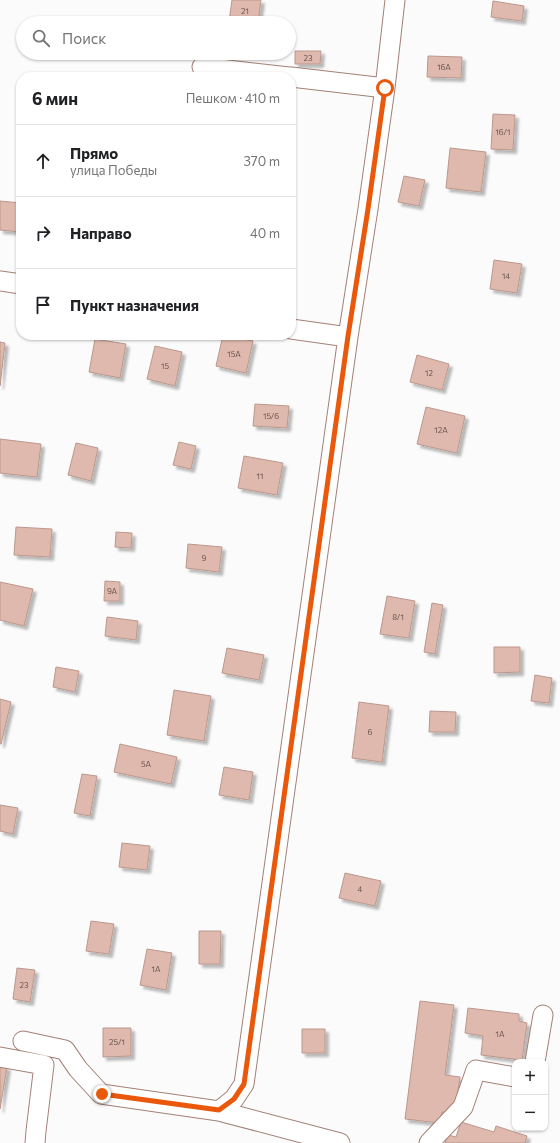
<!DOCTYPE html>
<html lang="ru">
<meta charset="utf-8">
<style>
body{margin:0;font-family:Commissioner,sans-serif;background:#f6f6f6;color:#202124}
.controls{position:absolute;right:12px;bottom:12px;display:grid;overflow:hidden;border-radius:8px;box-shadow:0 1px 3px #0004}
.controls button{width:36px;height:36px;display:grid;place-items:center;padding:0;border:0;border-bottom:1px solid #e0e0e0;background:#fff;color:#202124;font:20px sans-serif}
.stop{position:absolute;width:12px;height:12px;margin:-9px;border:3px solid #ea580c;border-radius:50%;background:#fff}
.stop.end{background:#ea580c;border-color:#fff;box-shadow:0 1px 4px #0008}
.list{margin:0;padding:0;list-style:none}
h2{display:flex;justify-content:space-between;align-items:center;height:52px;margin:0;padding:0 16px;font-size:17px}
h2 small{font-size:13px;font-weight:400;color:#757577}
.list li{display:grid;grid-template-columns:26px 1fr auto;gap:12px;align-items:center;box-sizing:border-box;height:72px;padding:0 16px;border-top:1px solid #e0e0e0}
.list b{display:block;font-size:15px;white-space:nowrap}
.list p{margin:0;font-size:13px;white-space:nowrap;color:#757577}
.list em{font-size:13px;font-style:normal;color:#757577}
.icon{flex:none;width:22px;height:22px;fill:none;stroke:currentColor;stroke-width:2;stroke-linecap:round;stroke-linejoin:round}
.map{position:relative;flex:none;width:560px;height:1143px;overflow:hidden}
.search{position:absolute;background:#fff;box-shadow:0 1px 3px #0004;left:16px;top:16px;width:280px;height:44px;display:flex;align-items:center;gap:10px;box-sizing:border-box;padding:0 14px;border-radius:22px;color:#757577;font-size:15px}
.panel{position:absolute;background:#fff;box-shadow:0 1px 3px #0004;left:16px;top:72px;width:280px;height:268px;border-radius:16px}
.map>svg:first-child{display:block}
.building{fill:#dfb9ad;stroke:#bb978c;filter:url(#shadow)}
.lines{fill:none;stroke-linecap:round;stroke-linejoin:round}
.minor-casing{stroke:#a48076;stroke-width:21}
.minor{stroke:#fff;stroke-width:19}
.route{stroke:#ea580c;stroke-width:5}
.labels{text-anchor:middle;stroke-width:4;stroke-linejoin:round;paint-order:stroke}
.number-label{font-size:8px;fill:#69544e}
</style>
<div class="map">
<svg width="560" height="1143" viewBox="0 0 560 1143">
<defs>
<filter id="shadow"><feDropShadow dx="3.5" dy="3.5" stdDeviation="1" flood-color="#0004"/></filter>
</defs>
<rect width="100%" height="100%" fill="#fbfbfb"/>
<path class="building" d="M 232,0 L 261,0 L 258,23 L 239,23 L 229,21 Z
M 493,1 L 524,6 L 522,21 L 491,17 Z
M 295,51 L 321,51 L 320,64 L 295,64 Z
M 428,56 L 462,57 L 461,78 L 427,77 Z
M 493,114 L 515,115 L 513,150 L 491,149 Z
M 450,148 L 486,152 L 481,192 L 446,188 Z
M 404,176 L 425,180 L 419,206 L 398,202 Z
M 0,201 L 21,203 L 21,232 L 0,230 Z
M 494,260 L 522,264 L 517,293 L 490,289 Z
M 223,335 L 253,341 L 246,373 L 216,366 Z
M 95,339 L 126,344 L 120,378 L 89,372 Z
M 0,342 L 5,343 L 0,386 Z
M 155,346 L 182,352 L 175,386 L 147,379 Z
M 417,355 L 449,364 L 442,390 L 410,382 Z
M 255,404 L 289,406 L 287,428 L 253,426 Z
M 426,407 L 465,416 L 457,453 L 417,444 Z
M 0,439 L 41,444 L 37,477 L 0,473 Z
M 179,442 L 196,446 L 191,469 L 173,465 Z
M 76,443 L 98,448 L 91,481 L 68,475 Z
M 244,456 L 283,463 L 277,495 L 238,488 Z
M 16,527 L 52,529 L 50,557 L 14,555 Z
M 116,532 L 132,533 L 131,548 L 115,547 Z
M 188,544 L 222,547 L 219,572 L 186,568 Z
M 105,581 L 120,582 L 120,601 L 104,601 Z
M 0,582 L 33,589 L 24,626 L 0,620 Z
M 387,596 L 415,601 L 409,638 L 380,634 Z
M 432,603 L 443,605 L 435,654 L 424,652 Z
M 107,617 L 138,621 L 136,640 L 105,636 Z
M 494,647 L 520,647 L 520,672 L 494,673 Z
M 227,648 L 264,655 L 259,680 L 222,673 Z
M 56,667 L 79,671 L 75,692 L 53,687 Z
M 535,675 L 552,678 L 549,703 L 531,701 Z
M 174,690 L 211,696 L 204,741 L 167,735 Z
M 0,699 L 11,702 L 1,744 L 0,744 Z
M 359,702 L 389,706 L 382,762 L 352,758 Z
M 430,711 L 456,712 L 455,732 L 429,732 Z
M 120,744 L 177,757 L 171,784 L 114,772 Z
M 224,767 L 253,772 L 249,800 L 219,795 Z
M 82,774 L 97,776 L 90,816 L 74,813 Z
M 0,805 L 18,808 L 13,834 L 0,831 Z
M 122,843 L 150,846 L 147,870 L 119,867 Z
M 345,873 L 381,881 L 375,906 L 339,898 Z
M 91,921 L 114,924 L 109,954 L 86,951 Z
M 199,931 L 221,931 L 220,964 L 199,964 Z
M 147,949 L 172,953 L 166,990 L 140,985 Z
M 17,968 L 35,970 L 30,1002 L 13,999 Z
M 420,1001 L 454,1005 L 445,1075 L 460,1077 L 455,1114 L 442,1112 L 440,1123 L 405,1119 Z
M 468,1008 L 519,1014 L 519,1021 L 527,1023 L 522,1060 L 481,1055 L 483,1036 L 465,1033 Z
M 103,1028 L 131,1028 L 131,1056 L 103,1057 Z
M 302,1029 L 325,1029 L 325,1053 L 302,1053 Z
M 0,1066 L 7,1067 L 0,1109 Z
M 461,1122 L 494,1132 L 496,1126 L 527,1136 L 525,1143 L 445,1143 L 448,1135 L 456,1137 Z"/>
<g class="lines">
<defs>
<path id="minor" d="M 202,67 L 289,77
M 291,77 L 385,88
M 0,281 L 21,284
M 291,329 L 348,337
M 23,1041 L 65,1050 L 78,1069 L 101,1094 L 219,1111 L 340,1143
M 0,1057 L 44,1065 L 36,1131 L 35,1143
M 535,1062 L 543,1015
M 219,1111 L 234,1099 L 244,1084 L 348,337 L 368,209 L 385,88 L 395,0
M 429,1143 L 463,1107 L 476,1070 L 515,1077"/>
</defs>
<use href="#minor" class="minor-casing"/>
<use href="#minor" class="minor"/>
</g>
<g class="lines">
<path class="route" d="M 102,1094 L 219,1110 L 234,1099 L 244,1084 L 348,336 L 368,209 L 385,88"/>
</g>
<g class="labels">
<g class="number-label">
<text x="245" y="14">21</text>
<text x="308" y="61">23</text>
<text x="444" y="70">16А</text>
<text x="503" y="135">16/1</text>
<text x="506" y="279">14</text>
<text x="234" y="357">15А</text>
<text x="165" y="369">15</text>
<text x="429" y="376">12</text>
<text x="271" y="419">15/6</text>
<text x="441" y="433">12А</text>
<text x="260" y="479">11</text>
<text x="204" y="561">9</text>
<text x="112" y="594">9А</text>
<text x="398" y="620">8/1</text>
<text x="370" y="735">6</text>
<text x="146" y="767">5А</text>
<text x="360" y="892">4</text>
<text x="156" y="972">1А</text>
<text x="24" y="988">23</text>
<text x="500" y="1037">1А</text>
<text x="117" y="1045">25/1</text>
</g>
</g>
</svg>
<div class="controls">
<button>+</button>
<button>−</button>
</div>
<div class="stop" style="left:385px;top:88px"></div>
<div class="stop end" style="left:102px;top:1094px"></div>
<div class="search"><svg class="icon" aria-label="search" viewBox="0 0 24 24"><circle cx="10" cy="10" r="6"/><path d="M15 15l6 6"/></svg>Поиск</div>
<section class="panel">
<h2>6 мин<small>Пешком · 410 m</small></h2>
<ul class="list">
<li><svg class="icon" aria-label="ahead" viewBox="0 0 24 24"><path d="M12 20V5M6 11l6-6 6 6"/></svg><div><b>Прямо</b><p>улица Победы</p></div><em>370 m</em></li>
<li><svg class="icon" aria-label="right" viewBox="0 0 24 24"><path d="M7 20v-9h11M14 6l5 5-5 5"/></svg><div><b>Направо</b></div><em>40 m</em></li>
<li><svg class="icon" aria-label="arrive" viewBox="0 0 24 24"><path d="M6 21V4h12l-3 4 3 4H6"/></svg><div><b>Пункт назначения</b></div></li>
</ul>
</section>
</div>
